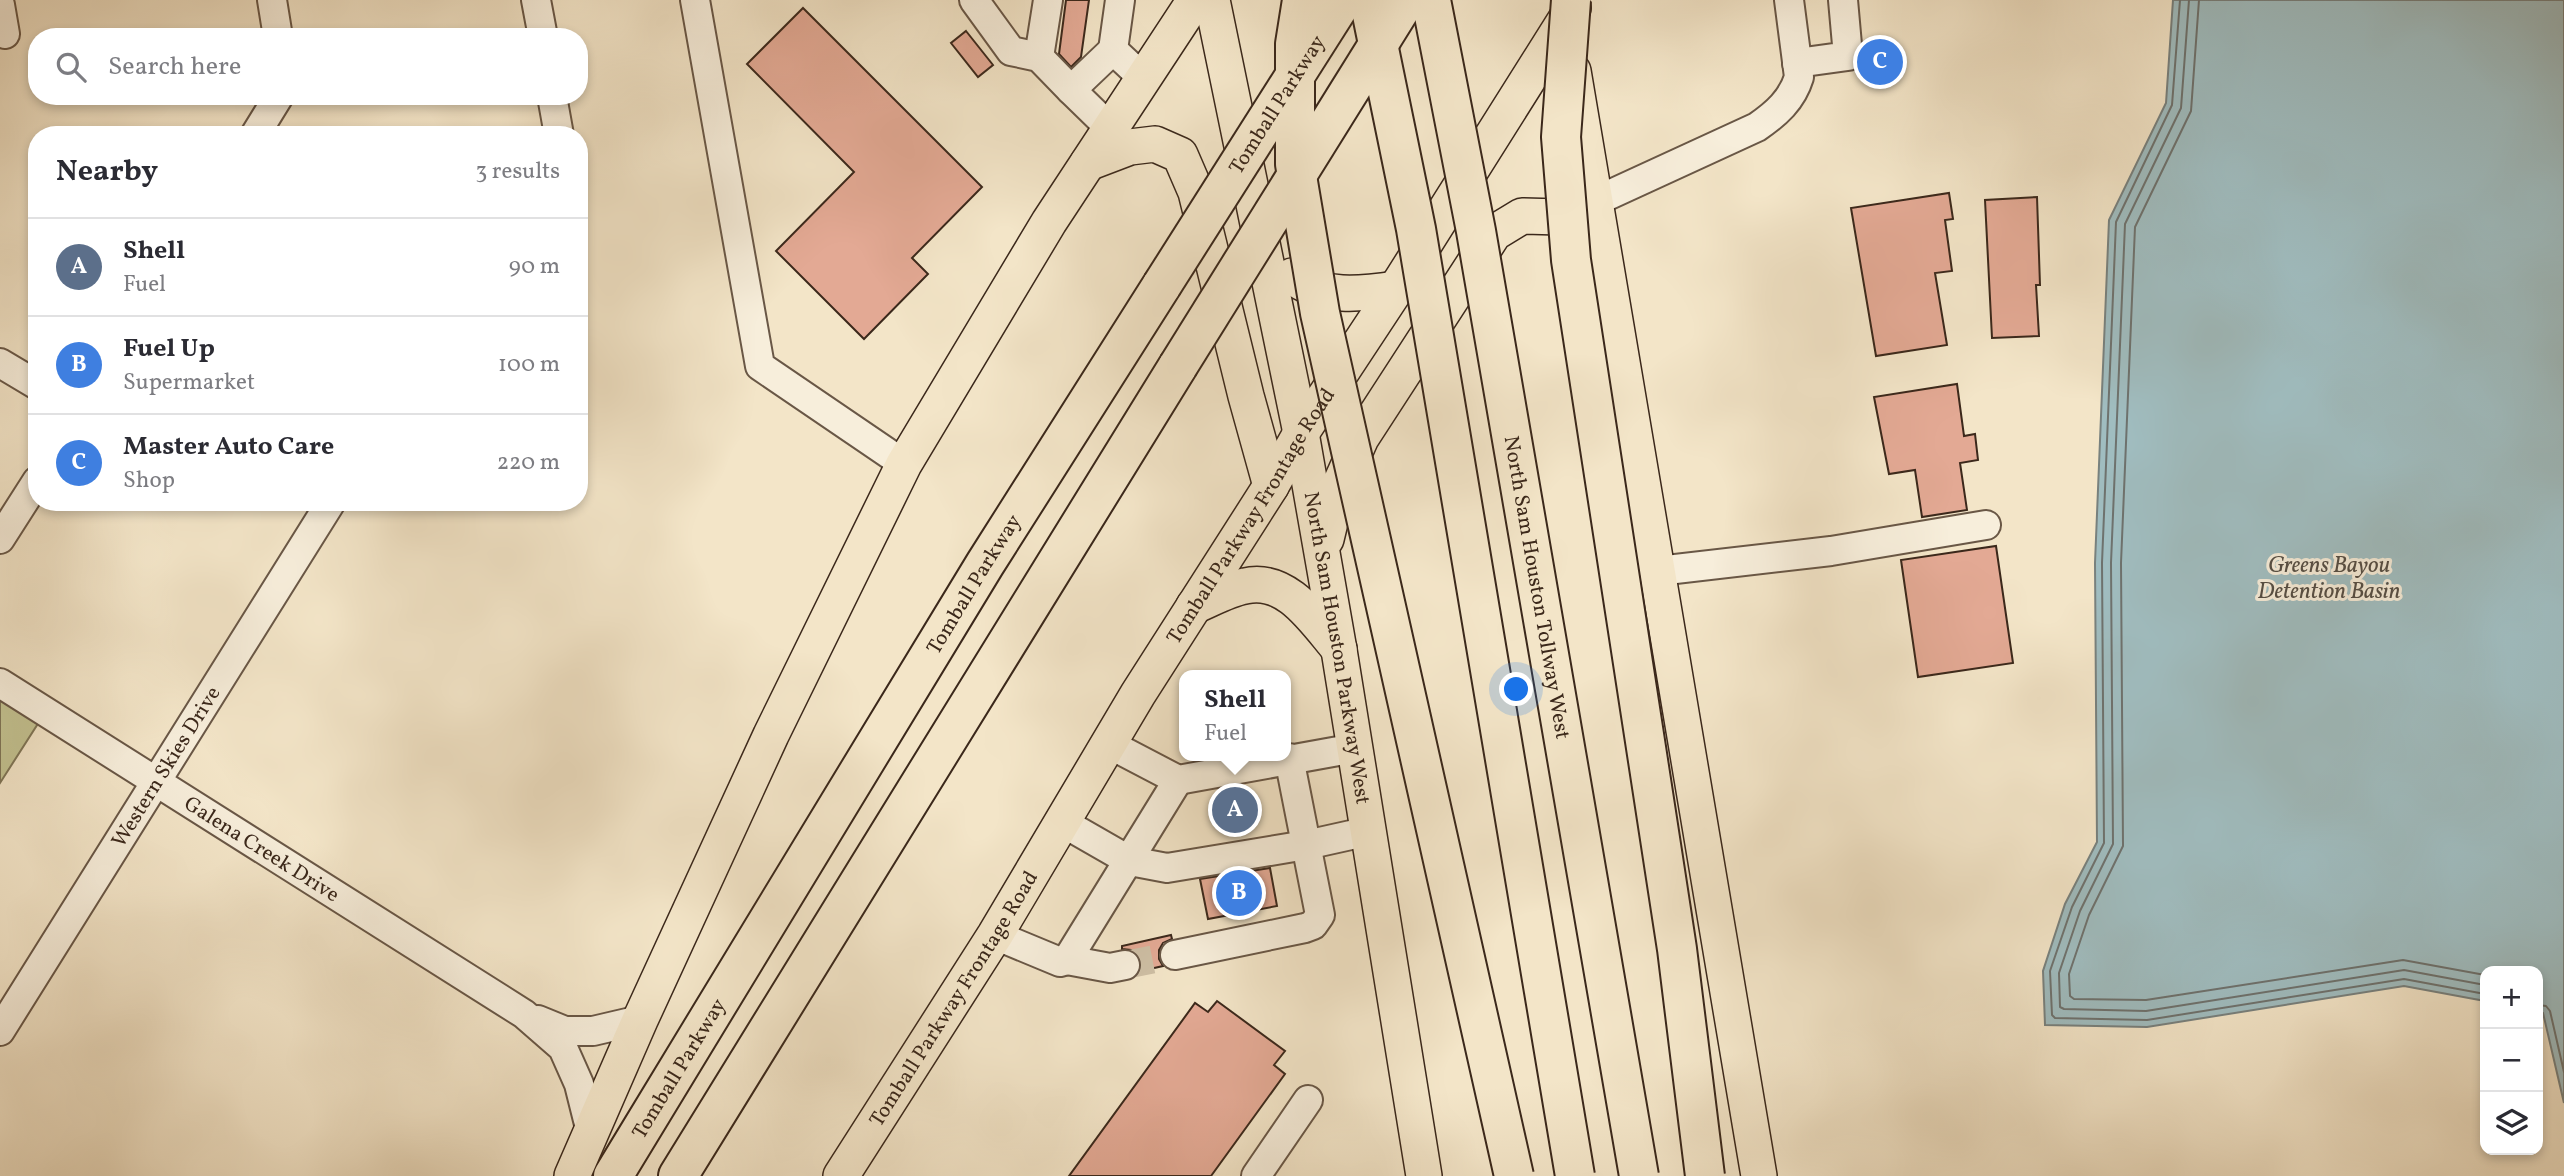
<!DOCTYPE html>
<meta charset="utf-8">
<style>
body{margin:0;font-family:Vollkorn,serif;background:#f2f2f3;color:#2b2b33}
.controls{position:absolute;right:21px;bottom:21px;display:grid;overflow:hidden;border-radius:14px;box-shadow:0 4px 10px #0003}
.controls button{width:63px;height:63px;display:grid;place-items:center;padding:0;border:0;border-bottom:2px solid #e1e1e2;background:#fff;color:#2b2b33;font:35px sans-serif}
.you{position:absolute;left:1517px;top:690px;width:24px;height:24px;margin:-18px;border:5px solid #fff;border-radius:50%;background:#1a73e8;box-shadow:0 0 0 10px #1a73e833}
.badge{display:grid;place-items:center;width:46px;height:46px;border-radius:50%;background:#8f2418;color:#fff;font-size:23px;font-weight:700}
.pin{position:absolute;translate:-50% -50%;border:4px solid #fff;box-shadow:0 2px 7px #0006}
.popup{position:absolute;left:1179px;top:670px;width:112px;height:91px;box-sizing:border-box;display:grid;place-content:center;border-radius:14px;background:#fff;filter:drop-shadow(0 2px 5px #0005);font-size:23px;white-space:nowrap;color:#7c7c81}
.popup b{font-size:26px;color:#2b2b33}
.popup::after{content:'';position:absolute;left:50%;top:100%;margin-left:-14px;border:14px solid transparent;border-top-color:#fff}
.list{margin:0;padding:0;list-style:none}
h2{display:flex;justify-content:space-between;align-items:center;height:91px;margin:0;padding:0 28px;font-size:30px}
h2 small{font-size:23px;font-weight:400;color:#7c7c81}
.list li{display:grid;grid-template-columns:46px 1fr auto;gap:21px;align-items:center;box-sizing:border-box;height:98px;padding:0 28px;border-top:2px solid #e1e1e2}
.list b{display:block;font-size:26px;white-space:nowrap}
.list p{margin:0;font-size:23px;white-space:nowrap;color:#7c7c81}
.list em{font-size:23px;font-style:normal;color:#7c7c81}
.icon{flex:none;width:38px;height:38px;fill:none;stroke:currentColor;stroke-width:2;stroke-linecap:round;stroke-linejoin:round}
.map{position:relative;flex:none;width:2564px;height:1176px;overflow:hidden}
.search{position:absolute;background:#fff;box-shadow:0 4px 10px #0003;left:28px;top:28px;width:560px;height:77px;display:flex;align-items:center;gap:18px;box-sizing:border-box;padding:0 24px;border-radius:28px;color:#7c7c81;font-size:26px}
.panel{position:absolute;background:#fff;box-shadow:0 4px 10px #0003;left:28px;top:126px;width:560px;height:385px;border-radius:28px}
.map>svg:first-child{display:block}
.green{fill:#c3c291;stroke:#7f7556;stroke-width:2}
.water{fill:#a0bdc0;stroke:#78817e;stroke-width:2}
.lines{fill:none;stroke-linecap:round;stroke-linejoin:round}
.shore{stroke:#6e726e;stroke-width:2}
.building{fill:#e3a994;stroke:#3b281b;stroke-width:2}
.minor-tunnel{stroke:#cebfa5;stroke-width:28;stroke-dasharray:28 14;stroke-linecap:butt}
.minor-casing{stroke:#695746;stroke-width:32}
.major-casing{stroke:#3b281b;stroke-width:38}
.highway-casing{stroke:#3b281b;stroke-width:42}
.minor{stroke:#f7eedb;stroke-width:28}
.major{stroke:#f3e5c8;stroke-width:35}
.highway{stroke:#f3e5c8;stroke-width:38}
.highway-bridge-casing{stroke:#3b281b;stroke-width:42;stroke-linecap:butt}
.highway-bridge{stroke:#f3e5c8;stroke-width:38}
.labels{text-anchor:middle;stroke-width:6;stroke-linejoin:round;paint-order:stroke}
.street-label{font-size:21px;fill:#3b281b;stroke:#f7eedb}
.water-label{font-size:23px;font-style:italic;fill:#544d44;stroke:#f7eedb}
</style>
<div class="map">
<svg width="2564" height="1176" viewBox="0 0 2564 1176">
<rect width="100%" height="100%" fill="#f3e5c8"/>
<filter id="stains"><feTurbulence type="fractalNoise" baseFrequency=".00286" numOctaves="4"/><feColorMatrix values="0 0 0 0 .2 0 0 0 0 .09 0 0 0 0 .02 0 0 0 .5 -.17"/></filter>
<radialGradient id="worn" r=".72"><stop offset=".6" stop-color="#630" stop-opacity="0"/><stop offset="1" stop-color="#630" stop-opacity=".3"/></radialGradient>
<path class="green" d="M 0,698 L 39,722 L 0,783 Z"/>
<path class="water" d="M 2173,0 L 2564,0 L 2564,1103 L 2543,1013 L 2538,1011 L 2538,971 L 2485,971 L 2485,1001 L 2404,986 L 2147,1027 L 2045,1025 L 2043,971 L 2065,904 L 2097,842 L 2095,563 L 2109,220 L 2166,103 Z"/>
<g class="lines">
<path class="shore" d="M 2180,0 L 2172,105 L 2116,222 L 2102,563 L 2104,843 L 2072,907 L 2050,971 L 2052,1015 L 2055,1018 L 2147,1020 L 2404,979 L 2485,994
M 2189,0 L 2181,108 L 2125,224 L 2111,563 L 2113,844 L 2080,911 L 2059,973 L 2060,1007 L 2064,1009 L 2146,1011 L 2404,970 L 2485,985
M 2199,0 L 2191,111 L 2135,227 L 2121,563 L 2123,846 L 2089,915 L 2069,974 L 2070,996 L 2074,999 L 2146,1000 L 2403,960 L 2485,975
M 2538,1005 L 2546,1006 L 2550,1011 L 2564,1072"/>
</g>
<path class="building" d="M 1066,0 L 1089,0 L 1081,57 L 1071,67 L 1059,54 Z
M 803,8 L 982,187 L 912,258 L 928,274 L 864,339 L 776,251 L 854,172 L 747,64 Z
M 966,31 L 993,65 L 978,77 L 951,43 Z
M 1949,193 L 1953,219 L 1945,220 L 1952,271 L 1935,273 L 1947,345 L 1876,356 L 1851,208 Z
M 2037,197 L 2040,285 L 2036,285 L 2039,336 L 1992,338 L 1985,200 Z
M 1957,384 L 1964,436 L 1975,434 L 1978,460 L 1960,463 L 1967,510 L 1922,517 L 1915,470 L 1889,474 L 1874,397 Z
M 1996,546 L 2013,663 L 1918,677 L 1901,560 Z
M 1270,868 L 1277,906 L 1208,919 L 1200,879 Z
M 1171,935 L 1172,939 L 1163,943 L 1159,950 L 1159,959 L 1163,966 L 1141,971 L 1141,962 L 1138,955 L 1131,950 L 1122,949 L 1122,946 Z
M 1217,1001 L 1285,1051 L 1274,1065 L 1285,1074 L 1211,1176 L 1069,1176 L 1195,1003 L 1208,1012 Z"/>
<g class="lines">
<path class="minor-tunnel" d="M 1125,965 L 1175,955"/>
<defs>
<g id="minor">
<path d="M 272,0 L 278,37"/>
<path d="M 536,0 L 543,37"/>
<path d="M 695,0 L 760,366 L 904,464"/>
<path d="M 974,0 L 1011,51 L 1039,57 L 1071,90"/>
<path d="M 1120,0 L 1113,50 L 1143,78"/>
<path d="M 0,5 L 5,34"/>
<path d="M 1039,57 L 1048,0"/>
<path d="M 1797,63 L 1848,56 L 1843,0"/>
<path d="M 552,96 L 559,135"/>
<path d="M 1110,128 L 1071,90 L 1113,50"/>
<path d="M 255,135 L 279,96"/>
<path d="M 1596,201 L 1757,127 C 1776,114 1792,100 1799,77 L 1789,0"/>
<path d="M 0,363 L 37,385"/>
<path d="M 0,539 L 37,481"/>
<path d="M 1658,571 L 1831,551 L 1986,525"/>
<path id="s1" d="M 0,683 L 524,1014 L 563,1048 L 579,1084 L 591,1132"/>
<path d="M 1109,744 L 1178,780 L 1355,748"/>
<path d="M 1062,822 L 1130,861 L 1167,868 L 1306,845 L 1369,831"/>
<path d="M 995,935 L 1060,962 L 1067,960 L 1178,780"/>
<path d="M 1175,955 L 1305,928 L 1313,925 L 1320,915 L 1289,758"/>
<path d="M 1067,960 L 1110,968 L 1125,965"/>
<path d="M 538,1020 L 565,1031 L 593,1031 L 640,1020"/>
<path id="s2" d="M 0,1031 L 331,502"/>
<path d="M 1256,1176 L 1308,1100"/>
</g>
<g id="major">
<path id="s3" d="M 1212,0 L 1301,433 L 1339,650 L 1424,1176"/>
<path d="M 1573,71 L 1759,1176"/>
<path d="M 1088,163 L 1130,147 L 1155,144 L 1180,155 L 1196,192 L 1246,396 L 1271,486"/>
<path d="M 1292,276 C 1321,299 1362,294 1396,289"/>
<path d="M 1326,539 L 1338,489 L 1361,438 L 1494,233 L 1522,216 L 1560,217 L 1587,232 L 1590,236"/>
<path d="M 1194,606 C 1211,599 1228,589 1245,586 C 1287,576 1315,621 1339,649"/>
<path d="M 572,1176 L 640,1020 L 771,735 L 904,464 L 1049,222 L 1195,0"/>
<path id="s4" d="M 841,1176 L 995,935 L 1138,694 L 1271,486 L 1301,433 L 1396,289 L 1573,8"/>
</g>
<g id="highway">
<path id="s5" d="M 613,1176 L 985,564 L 1162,285"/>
<path d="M 678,1176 L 1178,366"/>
</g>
</defs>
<use href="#minor" class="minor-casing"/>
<use href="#major" class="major-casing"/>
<use href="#highway" class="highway-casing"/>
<use href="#minor" class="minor"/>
<use href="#major" class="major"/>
<use href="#highway" class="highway"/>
<defs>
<g id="highway-bridge">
<path d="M 1302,0 L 1295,44 L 1295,164 L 1320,313 L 1514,1176"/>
<path d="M 1369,0 L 1416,229 L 1575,1176"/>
<path id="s6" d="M 1431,0 L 1476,231 L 1639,1176"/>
<path d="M 1571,0 L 1561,137 L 1571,260 L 1677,949 L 1705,1176"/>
<path id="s7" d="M 1162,285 L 1343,0"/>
<path d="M 1178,366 L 1406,0"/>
</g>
</defs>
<use href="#highway-bridge" class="highway-bridge-casing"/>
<use href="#highway-bridge" class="highway-bridge"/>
</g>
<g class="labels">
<g class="street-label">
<text dy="7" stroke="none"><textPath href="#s7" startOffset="214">Tomball Parkway</textPath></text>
<text dy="7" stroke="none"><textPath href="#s4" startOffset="777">Tomball Parkway Frontage Road</textPath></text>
<text dy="7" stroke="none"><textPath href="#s5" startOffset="693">Tomball Parkway</textPath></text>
<text dy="7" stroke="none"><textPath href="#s6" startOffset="597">North Sam Houston Tollway West</textPath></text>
<text dy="7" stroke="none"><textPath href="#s3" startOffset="660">North Sam Houston Parkway West</textPath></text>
<text dy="7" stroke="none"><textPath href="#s2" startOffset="312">Western Skies Drive</textPath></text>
<text dy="7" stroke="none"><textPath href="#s1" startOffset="310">Galena Creek Drive</textPath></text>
<text dy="7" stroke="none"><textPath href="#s4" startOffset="210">Tomball Parkway Frontage Road</textPath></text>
<text dy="7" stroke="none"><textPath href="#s5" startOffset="126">Tomball Parkway</textPath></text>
</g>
<g class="water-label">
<text x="2329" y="572">Greens Bayou<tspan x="2329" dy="26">Detention Basin</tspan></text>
</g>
</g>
<rect width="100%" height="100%" filter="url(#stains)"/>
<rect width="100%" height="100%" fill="url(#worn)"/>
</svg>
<div class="controls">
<button>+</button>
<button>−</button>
<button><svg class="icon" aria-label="layers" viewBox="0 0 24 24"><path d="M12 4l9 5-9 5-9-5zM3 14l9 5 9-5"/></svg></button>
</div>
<div class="you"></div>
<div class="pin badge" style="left:1235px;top:810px;background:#5c6f8a">A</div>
<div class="popup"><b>Shell</b>Fuel</div>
<div class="pin badge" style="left:1239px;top:893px;background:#3f7fe0">B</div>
<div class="pin badge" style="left:1880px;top:62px;background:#3f7fe0">C</div>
<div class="search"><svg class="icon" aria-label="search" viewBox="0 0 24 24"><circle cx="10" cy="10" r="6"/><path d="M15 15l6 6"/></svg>Search here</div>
<section class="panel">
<h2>Nearby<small>3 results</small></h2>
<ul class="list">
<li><span class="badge" style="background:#5c6f8a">A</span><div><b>Shell</b><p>Fuel</p></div><em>90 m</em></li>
<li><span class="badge" style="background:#3f7fe0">B</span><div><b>Fuel Up</b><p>Supermarket</p></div><em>100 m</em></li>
<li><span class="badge" style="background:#3f7fe0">C</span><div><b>Master Auto Care</b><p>Shop</p></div><em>220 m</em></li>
</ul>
</section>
</div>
